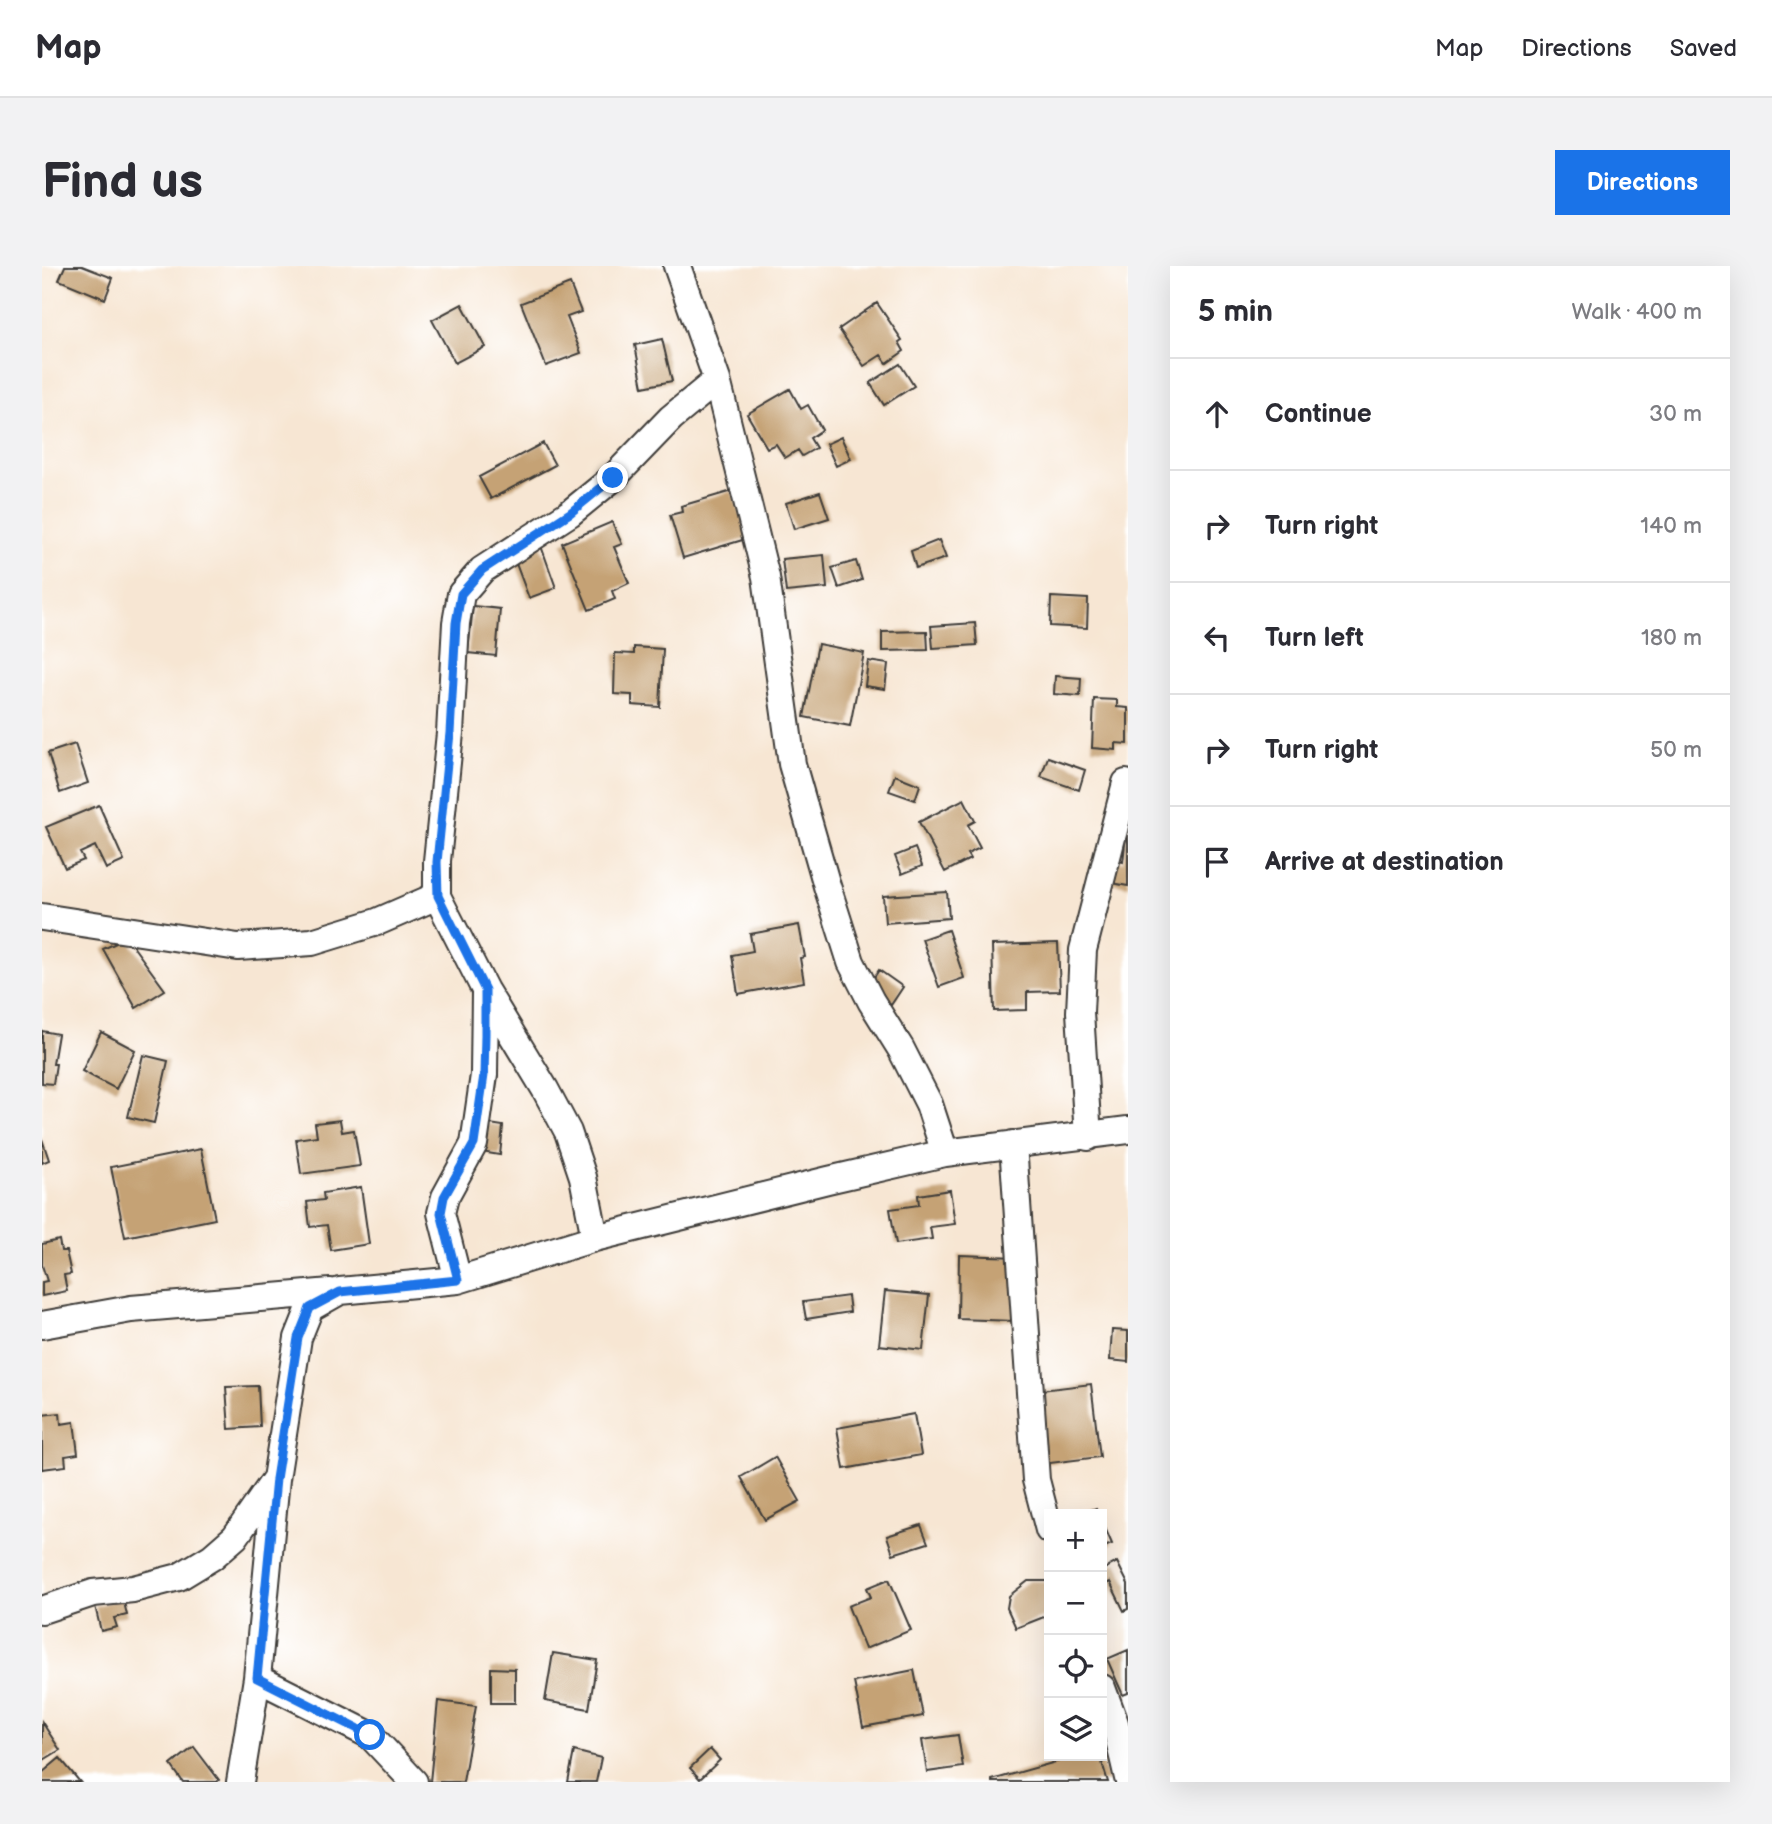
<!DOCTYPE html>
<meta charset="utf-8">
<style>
body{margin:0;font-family:"Balsamiq Sans",sans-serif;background:#f2f2f3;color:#2b2b33}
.controls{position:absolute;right:21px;bottom:21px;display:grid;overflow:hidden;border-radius:0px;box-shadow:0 7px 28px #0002}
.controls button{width:63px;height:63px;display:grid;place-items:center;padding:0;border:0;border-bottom:2px solid #e1e1e2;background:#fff;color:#2b2b33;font:35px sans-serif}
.stop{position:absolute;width:21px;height:21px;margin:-16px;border:5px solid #1a73e8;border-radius:50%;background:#fff}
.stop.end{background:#1a73e8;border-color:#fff;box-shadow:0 2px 7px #0008}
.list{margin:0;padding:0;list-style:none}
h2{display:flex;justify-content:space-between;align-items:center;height:91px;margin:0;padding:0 28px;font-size:30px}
h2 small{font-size:23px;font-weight:400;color:#7c7c81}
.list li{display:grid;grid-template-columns:46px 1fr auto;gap:21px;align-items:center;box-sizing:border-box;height:112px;padding:0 28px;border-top:2px solid #e1e1e2}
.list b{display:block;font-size:26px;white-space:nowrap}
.list em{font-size:23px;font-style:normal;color:#7c7c81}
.icon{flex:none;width:38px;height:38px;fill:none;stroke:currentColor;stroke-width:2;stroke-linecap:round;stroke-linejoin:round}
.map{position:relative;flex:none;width:1086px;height:1516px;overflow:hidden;border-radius:0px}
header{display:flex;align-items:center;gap:42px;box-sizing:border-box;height:98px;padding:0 35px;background:#fff;border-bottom:2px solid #e1e1e2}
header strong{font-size:33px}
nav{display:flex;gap:38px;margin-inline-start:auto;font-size:24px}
.intro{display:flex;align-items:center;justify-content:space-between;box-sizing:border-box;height:168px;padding:0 42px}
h1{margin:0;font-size:49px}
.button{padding:18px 32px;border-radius:0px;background:#1a73e8;color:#fff;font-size:24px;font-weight:700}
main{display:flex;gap:42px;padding:0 42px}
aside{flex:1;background:#fff;border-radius:0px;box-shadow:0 7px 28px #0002}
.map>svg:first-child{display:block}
.building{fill:#c5a275}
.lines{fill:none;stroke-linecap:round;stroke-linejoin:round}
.street-casing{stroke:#3d3a37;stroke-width:30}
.street{stroke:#fff;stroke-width:26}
.route{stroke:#1a73e8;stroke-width:9}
</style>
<header>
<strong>Map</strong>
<nav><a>Map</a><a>Directions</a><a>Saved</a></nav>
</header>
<div class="intro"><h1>Find us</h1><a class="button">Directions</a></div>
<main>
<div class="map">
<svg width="1086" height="1516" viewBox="0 0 1086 1516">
<rect width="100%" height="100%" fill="#fff"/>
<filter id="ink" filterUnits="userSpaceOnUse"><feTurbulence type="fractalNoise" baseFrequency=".0143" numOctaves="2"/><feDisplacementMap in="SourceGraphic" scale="14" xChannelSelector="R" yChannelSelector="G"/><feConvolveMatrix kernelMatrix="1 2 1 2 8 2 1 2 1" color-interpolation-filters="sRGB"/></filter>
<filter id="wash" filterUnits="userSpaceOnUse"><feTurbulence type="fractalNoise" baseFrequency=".00686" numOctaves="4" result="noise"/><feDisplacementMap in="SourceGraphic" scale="28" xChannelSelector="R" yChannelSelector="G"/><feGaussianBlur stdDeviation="1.57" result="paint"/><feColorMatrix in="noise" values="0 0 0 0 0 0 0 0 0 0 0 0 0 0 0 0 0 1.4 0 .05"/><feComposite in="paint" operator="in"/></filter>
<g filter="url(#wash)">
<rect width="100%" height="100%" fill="#f7e6d3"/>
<g id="blocks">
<path class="building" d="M 23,0 L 40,0 L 71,12 L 63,33 L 17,14 Z
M 528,18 L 539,46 L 525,51 L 539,87 L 504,100 L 479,37 Z
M 835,37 L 860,74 L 857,76 L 862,85 L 845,97 L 839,89 L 822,100 L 797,63 Z
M 420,38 L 443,81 L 413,97 L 390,54 Z
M 620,73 L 630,115 L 601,121 L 593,79 Z
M 858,98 L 872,120 L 842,139 L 828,117 Z
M 748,123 L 759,143 L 766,139 L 780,164 L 768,172 L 774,182 L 760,190 L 756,184 L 743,192 L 734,178 L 725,182 L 705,148 Z
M 799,171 L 809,193 L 794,200 L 784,178 Z
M 501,177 L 513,199 L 449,233 L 437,211 Z
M 690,225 L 707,272 L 641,292 L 628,249 L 640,246 L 639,240 Z
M 778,226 L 787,252 L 752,263 L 744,237 Z
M 570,256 L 580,278 L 572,281 L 587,317 L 570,325 L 573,333 L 547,344 L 520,277 Z
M 897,274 L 904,292 L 874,302 L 869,285 Z
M 498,277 L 514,322 L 487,332 L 470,287 Z
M 782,289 L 785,322 L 744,326 L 740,293 Z
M 814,295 L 820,314 L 797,322 L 790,302 Z
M 1009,331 L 1046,333 L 1045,362 L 1008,360 Z
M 431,340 L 458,343 L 454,390 L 426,387 Z
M 933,357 L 935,379 L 891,382 L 889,360 Z
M 885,365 L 886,384 L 840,385 L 840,366 Z
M 776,378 L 822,387 L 808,460 L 762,451 Z
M 592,381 L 621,383 L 618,441 L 590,439 L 590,429 L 572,428 L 573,387 L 592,388 Z
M 826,395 L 846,398 L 843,423 L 823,420 Z
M 1013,410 L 1039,412 L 1038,430 L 1012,428 Z
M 1052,433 L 1075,434 L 1075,441 L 1086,442 L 1086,478 L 1074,477 L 1074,484 L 1050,482 Z
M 33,478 L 46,517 L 18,527 L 6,487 Z
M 1006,491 L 1043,504 L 1037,524 L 999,511 Z
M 853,509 L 878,519 L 873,534 L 847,525 Z
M 922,533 L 933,555 L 926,559 L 938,582 L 925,588 L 928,593 L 903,606 L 877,556 Z
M 57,539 L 82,595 L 64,603 L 53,580 L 38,587 L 42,594 L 23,602 L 4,561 Z
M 1084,570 L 1086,570 L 1086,620 L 1069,617 L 1072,594 L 1081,596 Z
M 873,582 L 880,600 L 860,608 L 853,590 Z
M 905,626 L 907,652 L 843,657 L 841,630 Z
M 757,659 L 763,691 L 758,692 L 762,716 L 696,728 L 690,689 L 711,685 L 708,668 Z
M 906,664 L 922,712 L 897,721 L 880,673 Z
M 85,672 L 123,724 L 94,742 L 61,683 Z
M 1016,677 L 1018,725 L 985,726 L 985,744 L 952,745 L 950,679 Z
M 837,704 L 861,721 L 849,739 L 825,722 Z
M 0,765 L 16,768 L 11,798 L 14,798 L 11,818 L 0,817 Z
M 59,766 L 93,784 L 74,823 L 40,805 Z
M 101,789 L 126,795 L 112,857 L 86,851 Z
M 298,854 L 300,866 L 312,864 L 318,900 L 259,908 L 254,873 L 275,870 L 273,857 Z
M 442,857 L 461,860 L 458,889 L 439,886 Z
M 0,873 L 7,894 L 0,897 Z
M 159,883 L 173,953 L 83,971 L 69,901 Z
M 319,921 L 327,978 L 289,984 L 285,959 L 268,961 L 265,936 L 282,934 L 281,927 Z
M 908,924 L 913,958 L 888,961 L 890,973 L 854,978 L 848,943 L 877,939 L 876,929 Z
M 17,974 L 19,985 L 24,985 L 29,1008 L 22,1009 L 25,1025 L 0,1030 L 0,1016 L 5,1015 L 0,999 L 0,978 Z
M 917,989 L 975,991 L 973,1055 L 916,1053 Z
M 843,1025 L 887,1029 L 881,1084 L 837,1079 Z
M 806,1030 L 808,1046 L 764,1053 L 761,1036 Z
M 1070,1064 L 1086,1065 L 1086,1096 L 1068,1094 Z
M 1049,1118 L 1058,1191 L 1000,1198 L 991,1125 Z
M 216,1120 L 218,1161 L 187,1163 L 184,1121 Z
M 18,1147 L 19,1158 L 32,1156 L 36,1188 L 23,1190 L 24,1200 L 0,1203 L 0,1149 Z
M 872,1148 L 879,1189 L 802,1203 L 795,1162 Z
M 733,1191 L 758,1235 L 723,1254 L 699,1211 Z
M 1054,1242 L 1057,1248 L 1040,1248 Z
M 1060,1255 L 1070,1278 L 1060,1282 Z
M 879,1259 L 886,1277 L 851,1288 L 845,1270 Z
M 1075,1296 L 1086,1318 L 1086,1343 L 1082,1345 L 1068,1316 L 1061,1320 L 1060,1319 L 1060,1304 Z
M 847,1313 L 869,1364 L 823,1383 L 806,1340 L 829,1331 L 825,1322 Z
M 986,1315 L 1006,1315 L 1007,1349 L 974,1362 L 965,1342 L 967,1330 Z
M 81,1332 L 85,1349 L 72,1352 L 75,1361 L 59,1365 L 53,1340 Z
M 1086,1384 L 1086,1427 L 1081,1429 L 1065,1393 Z
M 511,1387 L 555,1394 L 547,1443 L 503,1435 Z
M 449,1402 L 473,1403 L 473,1437 L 449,1437 Z
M 872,1404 L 881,1450 L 821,1461 L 812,1416 Z
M 396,1435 L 434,1440 L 421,1516 L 388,1516 Z
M 0,1456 L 18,1484 L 0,1495 Z
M 916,1469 L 921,1501 L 885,1506 L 880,1474 Z
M 152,1481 L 177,1514 L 175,1516 L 141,1516 L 129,1499 Z
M 668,1483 L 678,1494 L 658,1513 L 648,1502 Z
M 532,1485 L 559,1492 L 554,1516 L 526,1516 Z
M 1035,1490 L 1058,1490 L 1066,1516 L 950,1516 L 950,1514 Z
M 18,1492 L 38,1516 L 0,1516 L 0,1507 Z"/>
</g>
</g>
<g filter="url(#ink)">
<use href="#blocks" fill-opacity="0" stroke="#3d3a37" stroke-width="2"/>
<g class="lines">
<defs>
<path id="street" d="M 635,0 L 675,114 L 724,311 L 750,498 L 785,620 L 809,696 L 829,735 L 859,783 L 887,838 L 903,887
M 0,651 L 196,681 L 270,676 L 335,656 L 395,630
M 1046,871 L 1038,746 L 1041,684 L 1084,517
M 971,878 L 994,1214 L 1007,1264
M 553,972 L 541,911 L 526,866 L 503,823 L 443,724 L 395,630 L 395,595 L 408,467 L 414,357 L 419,328 L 440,304 L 528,247 L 571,212 L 629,152 L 675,114
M 416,1014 L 399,947 L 403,931 L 432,878 L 442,809 L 443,726
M 0,1059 L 89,1043 L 289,1026
M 0,1344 L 51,1327 L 91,1323 L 137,1311 L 170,1291 L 193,1271 L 232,1215
M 215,1412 L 328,1469 L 372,1516
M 1060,1422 L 1073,1457 L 1086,1512
M 198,1516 L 215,1412 L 234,1213 L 256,1072 L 268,1042 L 298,1025 L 416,1014 L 553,972 L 786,914 L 903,887 L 1086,864"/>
</defs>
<use href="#street" class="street-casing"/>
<use href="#street" class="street"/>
</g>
</g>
<g class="lines" filter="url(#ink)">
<path class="route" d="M 328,1469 L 215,1412 L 234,1213 L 256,1072 L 268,1042 L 298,1026 L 416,1014 L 399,947 L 402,931 L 432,878 L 442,809 L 443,769 L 443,724 L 396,630 L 395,596 L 408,467 L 414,357 L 419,328 L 440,304 L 528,247 L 571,212"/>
</g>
</svg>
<div class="controls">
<button>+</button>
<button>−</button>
<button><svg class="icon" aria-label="locate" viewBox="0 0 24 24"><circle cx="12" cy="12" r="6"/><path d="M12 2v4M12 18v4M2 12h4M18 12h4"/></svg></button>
<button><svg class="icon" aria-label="layers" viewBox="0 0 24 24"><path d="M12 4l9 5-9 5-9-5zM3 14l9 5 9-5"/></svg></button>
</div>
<div class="stop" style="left:328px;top:1469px"></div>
<div class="stop end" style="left:571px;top:212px"></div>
</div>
<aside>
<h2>5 min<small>Walk · 400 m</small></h2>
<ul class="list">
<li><svg class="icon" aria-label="ahead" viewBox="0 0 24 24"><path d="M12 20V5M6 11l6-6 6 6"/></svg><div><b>Continue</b></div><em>30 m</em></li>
<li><svg class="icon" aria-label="right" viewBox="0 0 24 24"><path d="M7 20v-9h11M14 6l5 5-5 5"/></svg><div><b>Turn right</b></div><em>140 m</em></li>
<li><svg class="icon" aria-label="left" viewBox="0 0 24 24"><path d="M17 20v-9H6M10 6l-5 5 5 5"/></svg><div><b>Turn left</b></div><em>180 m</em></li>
<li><svg class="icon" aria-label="right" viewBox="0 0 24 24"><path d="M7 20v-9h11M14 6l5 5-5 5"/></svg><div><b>Turn right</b></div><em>50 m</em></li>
<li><svg class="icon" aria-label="arrive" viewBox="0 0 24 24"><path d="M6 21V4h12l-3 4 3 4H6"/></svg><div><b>Arrive at destination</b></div></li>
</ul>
</aside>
</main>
